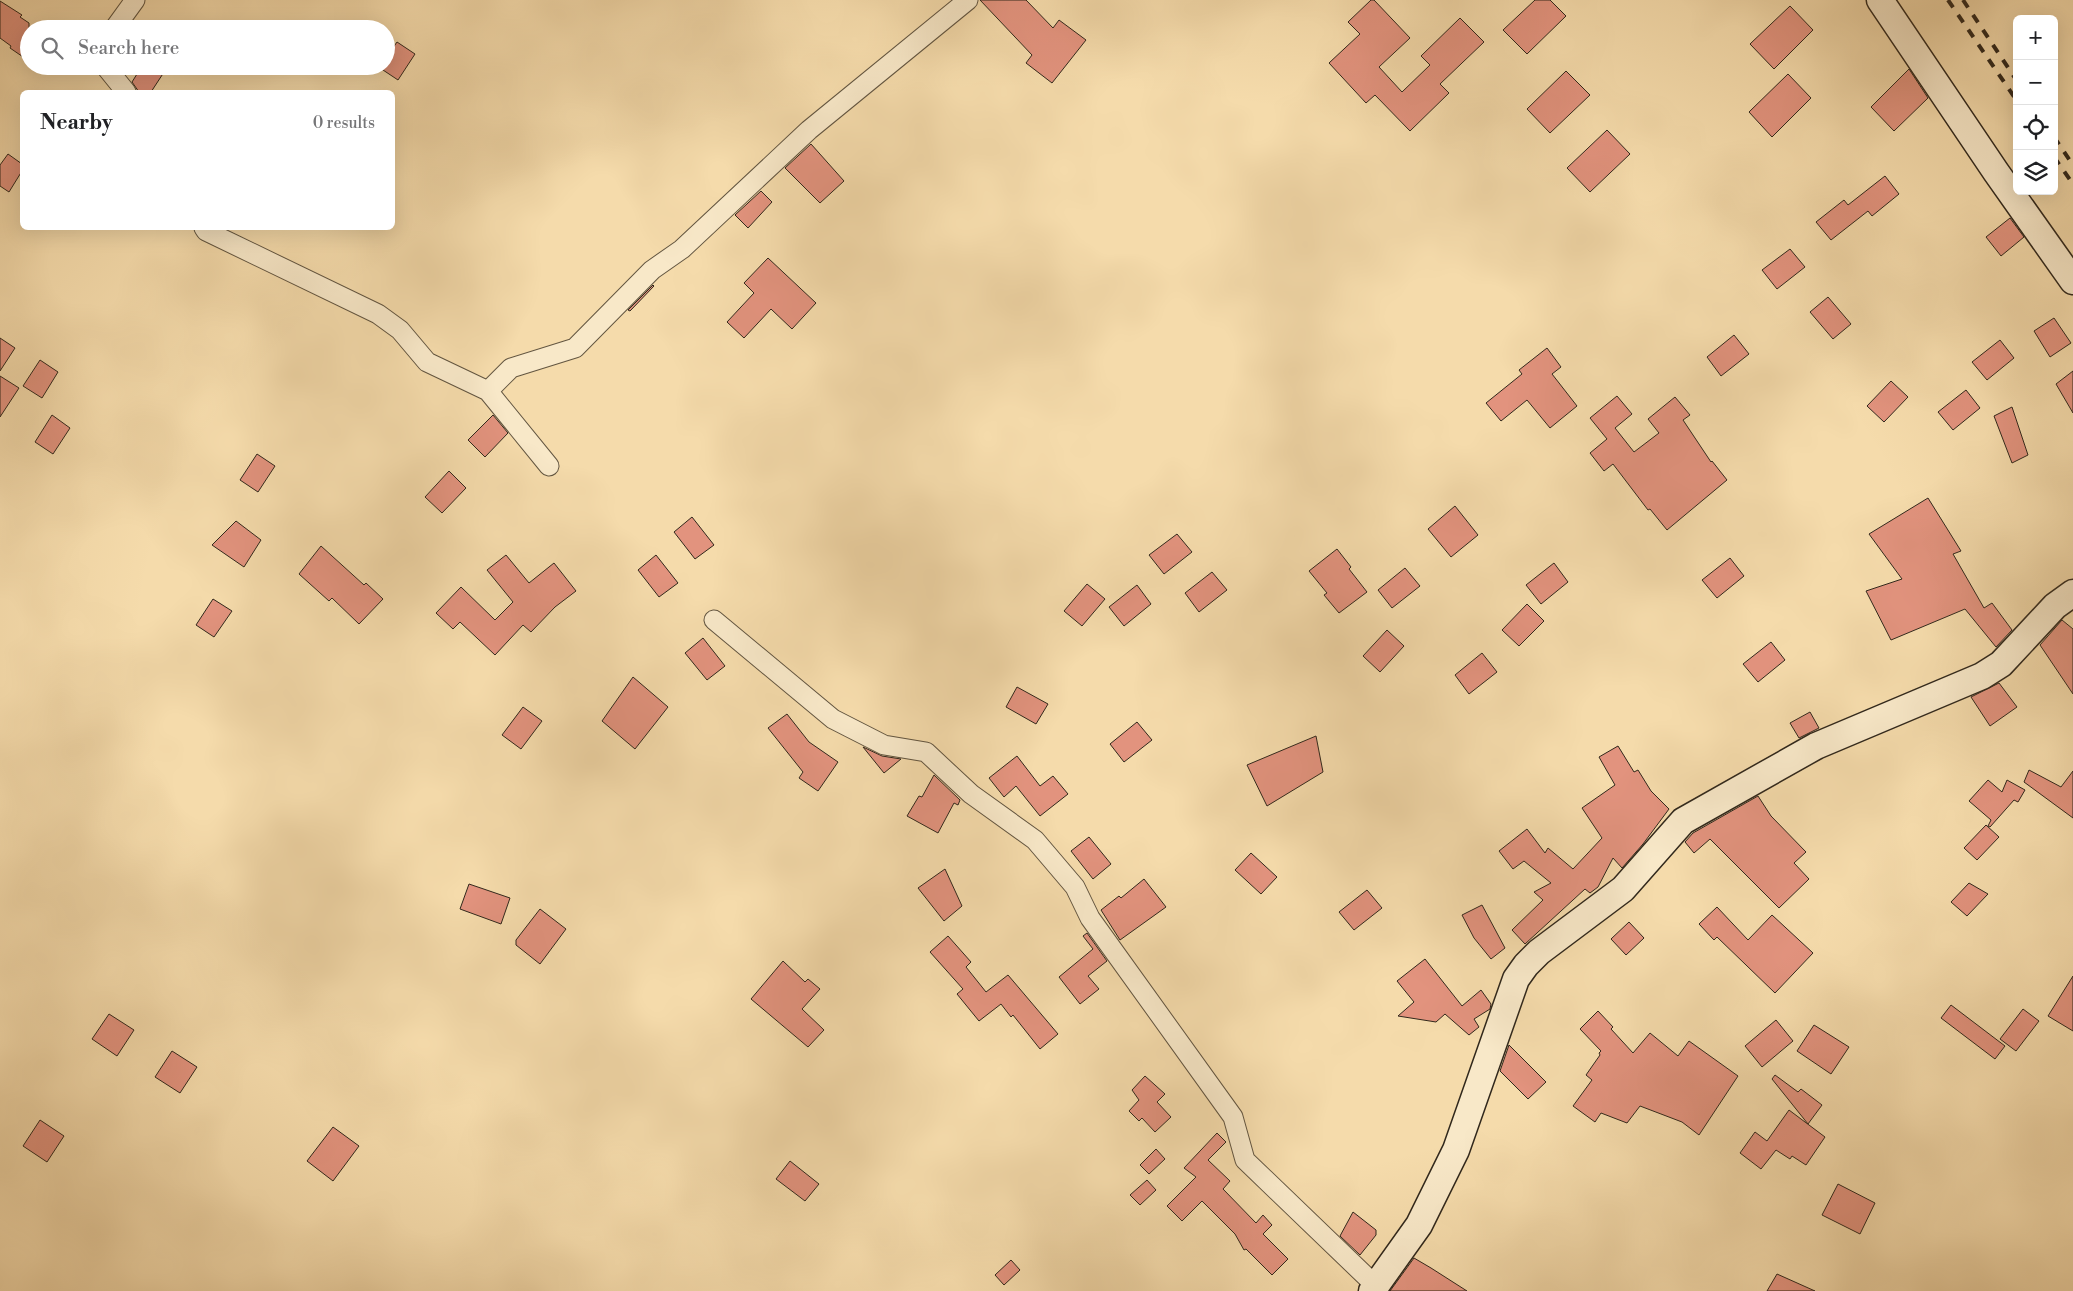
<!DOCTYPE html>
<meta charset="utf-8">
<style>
body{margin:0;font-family:"Libre Bodoni",serif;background:#f2f2f2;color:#202124}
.controls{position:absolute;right:15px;top:15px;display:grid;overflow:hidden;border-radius:8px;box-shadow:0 5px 20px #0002}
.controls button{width:45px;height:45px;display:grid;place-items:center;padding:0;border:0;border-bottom:1px solid #e0e0e0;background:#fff;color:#202124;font:25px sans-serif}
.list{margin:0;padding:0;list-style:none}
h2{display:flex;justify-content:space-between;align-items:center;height:65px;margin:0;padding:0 20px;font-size:21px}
h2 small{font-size:16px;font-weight:400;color:#757577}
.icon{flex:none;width:28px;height:28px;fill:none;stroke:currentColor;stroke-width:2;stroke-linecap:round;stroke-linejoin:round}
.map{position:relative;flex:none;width:2073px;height:1291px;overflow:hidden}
.search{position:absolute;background:#fff;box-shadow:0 5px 20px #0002;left:20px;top:20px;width:375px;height:55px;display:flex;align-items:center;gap:12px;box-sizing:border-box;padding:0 18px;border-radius:28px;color:#757577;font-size:19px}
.panel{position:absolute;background:#fff;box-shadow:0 5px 20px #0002;left:20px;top:90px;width:375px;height:140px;border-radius:8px}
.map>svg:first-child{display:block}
.building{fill:#e2937e;stroke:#31281c}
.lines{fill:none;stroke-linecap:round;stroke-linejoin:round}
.street-casing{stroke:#625540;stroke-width:21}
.secondary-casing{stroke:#31281c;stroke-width:29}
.street{stroke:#f8e8c8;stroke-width:19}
.secondary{stroke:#f8e8c8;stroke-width:26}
.rail{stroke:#31281c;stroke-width:4;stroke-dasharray:9 9;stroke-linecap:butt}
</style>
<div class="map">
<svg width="2073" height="1291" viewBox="0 0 2073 1291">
<rect width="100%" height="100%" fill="#f5dbab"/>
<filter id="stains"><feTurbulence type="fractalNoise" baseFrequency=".004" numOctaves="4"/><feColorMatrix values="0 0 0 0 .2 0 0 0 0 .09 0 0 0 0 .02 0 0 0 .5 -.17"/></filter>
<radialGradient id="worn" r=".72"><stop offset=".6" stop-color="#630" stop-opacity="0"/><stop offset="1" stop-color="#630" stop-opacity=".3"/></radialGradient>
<path class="building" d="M 980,0 L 1026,0 L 1053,28 L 1059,20 L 1086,40 L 1052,83 L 1026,63 L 1032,55 Z
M 1371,0 L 1374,0 L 1410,38 L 1379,67 L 1402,92 L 1430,65 L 1421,56 L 1460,18 L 1484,42 L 1440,84 L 1449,93 L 1410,131 L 1375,95 L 1366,103 L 1329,63 L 1360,34 L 1348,22 Z
M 1535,0 L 1550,0 L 1566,16 L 1527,54 L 1503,30 Z
M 0,1 L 22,15 L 20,17 L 29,23 L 29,61 L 10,48 L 11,46 L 0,38 Z
M 1790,6 L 1813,30 L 1774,69 L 1750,44 Z
M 397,42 L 415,54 L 398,80 L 380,68 L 386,66 L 386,58 Z
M 142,66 L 168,66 L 151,92 L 139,92 L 132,82 Z
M 1909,69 L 1928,98 L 1894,131 L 1871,107 Z
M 1566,71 L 1590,95 L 1550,133 L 1527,109 Z
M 1788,74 L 1811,98 L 1772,137 L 1749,112 Z
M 1607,130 L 1630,154 L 1590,192 L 1567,168 Z
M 811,144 L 844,181 L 820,203 L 785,168 Z
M 8,154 L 22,164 L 22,171 L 9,192 L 0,186 L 0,165 Z
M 1885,176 L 1899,194 L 1872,216 L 1868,211 L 1831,240 L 1816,222 L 1844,200 L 1848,205 Z
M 761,191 L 772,202 L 748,228 L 735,215 Z
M 2010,218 L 2024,237 L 2001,256 L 1986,237 Z
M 1790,249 L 1805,267 L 1777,289 L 1762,270 Z
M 768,258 L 816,303 L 792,329 L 771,309 L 744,338 L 727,322 L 754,293 L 744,283 Z
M 653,285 L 654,286 L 630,311 L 628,310 Z
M 1828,297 L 1851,324 L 1833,339 L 1810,312 Z
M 2054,318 L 2071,343 L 2050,357 L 2034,331 Z
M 1734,335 L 1749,354 L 1721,376 L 1707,357 Z
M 0,338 L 15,348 L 0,371 Z
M 2000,340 L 2014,358 L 1987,380 L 1972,362 Z
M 1547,348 L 1561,367 L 1552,374 L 1577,406 L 1550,428 L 1527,400 L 1501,421 L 1486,403 L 1522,374 L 1519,370 Z
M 40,360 L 58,372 L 42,398 L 23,386 Z
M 2073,371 L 2073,413 L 2056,384 Z
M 0,376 L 19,388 L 0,417 Z
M 1891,381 L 1908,397 L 1884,422 L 1867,406 Z
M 1966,390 L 1980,408 L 1953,430 L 1938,412 Z
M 1617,396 L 1632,414 L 1615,428 L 1634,452 L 1659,433 L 1648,419 L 1675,397 L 1690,415 L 1683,420 L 1711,462 L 1712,461 L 1727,480 L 1667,530 L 1650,509 L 1648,510 L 1613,464 L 1604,471 L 1590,453 L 1607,439 L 1590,418 Z
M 2012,407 L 2028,455 L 2012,463 L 1994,416 Z
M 52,415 L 70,428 L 53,454 L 35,442 Z
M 493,415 L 508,433 L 485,457 L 468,440 Z
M 257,454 L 275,466 L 258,492 L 240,480 Z
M 449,471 L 466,488 L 442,513 L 425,497 Z
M 1928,498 L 1961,551 L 1953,554 L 1984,608 L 1992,603 L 2012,630 L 1996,647 L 1965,609 L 1891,640 L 1866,591 L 1902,579 L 1869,534 Z
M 1455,506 L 1478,535 L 1451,557 L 1428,529 Z
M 692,517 L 714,545 L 695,559 L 674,532 Z
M 236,521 L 261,540 L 244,567 L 212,545 Z
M 1177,534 L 1192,552 L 1164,574 L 1149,555 Z
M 321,546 L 364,585 L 366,583 L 383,599 L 359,624 L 332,598 L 329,601 L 299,574 Z
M 1337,549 L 1351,567 L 1349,569 L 1367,592 L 1339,613 L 1324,595 L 1327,593 L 1309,571 Z
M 506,555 L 529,583 L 554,563 L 576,591 L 555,607 L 531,632 L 523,625 L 495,655 L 460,622 L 453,629 L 436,613 L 461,587 L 495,620 L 513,602 L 487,570 Z
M 656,555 L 678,583 L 659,597 L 638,570 Z
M 1730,558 L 1744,576 L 1717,598 L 1702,580 Z
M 1554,563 L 1568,582 L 1541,604 L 1526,585 Z
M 1405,568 L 1420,586 L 1392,608 L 1378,590 Z
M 1212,572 L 1227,590 L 1199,612 L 1185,593 Z
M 1087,584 L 1105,599 L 1082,626 L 1064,611 Z
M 1137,585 L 1151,604 L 1124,626 L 1109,607 Z
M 213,599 L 232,611 L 214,637 L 196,625 Z
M 1527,604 L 1544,621 L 1519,646 L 1502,630 Z
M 2062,620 L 2073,629 L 2073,694 L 2040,645 Z
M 1387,630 L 1404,646 L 1380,672 L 1363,656 Z
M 703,638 L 725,666 L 707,680 L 685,653 Z
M 1771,642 L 1785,660 L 1758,682 L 1743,664 Z
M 1482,653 L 1497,672 L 1469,694 L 1455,675 Z
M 633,677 L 668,707 L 635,749 L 602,721 Z
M 1999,683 L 2017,707 L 1990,726 L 1971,697 Z
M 1017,687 L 1048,704 L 1036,724 L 1006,707 Z
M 523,707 L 542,721 L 521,749 L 502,735 Z
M 1810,712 L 1819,728 L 1799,738 L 1790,723 Z
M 787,714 L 809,742 L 838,762 L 818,791 L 799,778 L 803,772 L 768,728 Z
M 1137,722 L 1152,740 L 1124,762 L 1110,744 Z
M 1316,736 L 1323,772 L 1267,806 L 1247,765 Z
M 1618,746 L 1634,772 L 1638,770 L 1651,791 L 1669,809 L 1643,844 L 1622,868 L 1613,858 L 1598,887 L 1590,893 L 1585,889 L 1525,944 L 1512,930 L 1543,900 L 1534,892 L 1551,883 L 1524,861 L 1513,869 L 1499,851 L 1527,829 L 1545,853 L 1548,848 L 1573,869 L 1602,838 L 1582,808 L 1615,785 L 1599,757 Z
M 863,747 L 882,756 L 901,759 L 884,773 Z
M 1017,756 L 1040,786 L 1053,776 L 1068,794 L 1040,816 L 1016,786 L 1004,797 L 989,778 Z
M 2029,770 L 2061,787 L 2073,771 L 2073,818 L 2024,782 Z
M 934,775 L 960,800 L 958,805 L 954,803 L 938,833 L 907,816 L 919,796 L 922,797 Z
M 1988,780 L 2002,792 L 2007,780 L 2025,790 L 2018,802 L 2014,800 L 1990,827 L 1988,826 L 1991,820 L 1969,801 Z
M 1758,796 L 1771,816 L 1806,852 L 1794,863 L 1809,879 L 1779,908 L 1710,839 L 1694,853 L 1685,842 L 1693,833 Z
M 1986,825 L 1999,837 L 1977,860 L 1964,848 Z
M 1089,837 L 1111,864 L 1093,879 L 1071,851 Z
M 1251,853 L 1277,877 L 1261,894 L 1235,870 Z
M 945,869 L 962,906 L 944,921 L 918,888 Z
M 1144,879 L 1166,907 L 1120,940 L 1101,910 L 1119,896 L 1121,898 Z
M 1969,883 L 1988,894 L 1967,916 L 1951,902 Z
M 469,884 L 510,898 L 501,924 L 460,909 Z
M 1367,890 L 1382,908 L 1354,930 L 1339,912 Z
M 1482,905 L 1505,948 L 1491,959 L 1474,938 L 1462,915 Z
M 1717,907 L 1748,940 L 1772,915 L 1813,953 L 1775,993 L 1717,937 L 1714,940 L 1699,924 Z
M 540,909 L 566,929 L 540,964 L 516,945 L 516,940 Z
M 1629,922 L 1644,938 L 1626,955 L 1611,939 Z
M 1087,933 L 1107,961 L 1088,976 L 1099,989 L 1080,1004 L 1059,977 L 1093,949 L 1083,936 Z
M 948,936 L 971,962 L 966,967 L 986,992 L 1008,975 L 1058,1034 L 1040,1049 L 1013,1015 L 1011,1017 L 1001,1004 L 979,1021 L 957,994 L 963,989 L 930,952 Z
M 1425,959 L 1462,1006 L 1481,990 L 1491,1004 L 1490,1009 L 1474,1019 L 1479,1027 L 1469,1035 L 1445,1014 L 1436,1022 L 1398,1016 L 1414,1002 L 1397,981 Z
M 783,961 L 805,982 L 808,979 L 820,989 L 802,1009 L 824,1030 L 808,1047 L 751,999 Z
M 2073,976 L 2073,1031 L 2048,1016 Z
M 1951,1005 L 2005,1046 L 1995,1059 L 1941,1018 Z
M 2023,1009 L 2039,1021 L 2016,1051 L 2000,1039 Z
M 1598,1011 L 1613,1027 L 1611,1029 L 1633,1053 L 1650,1033 L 1678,1056 L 1689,1041 L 1738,1076 L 1699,1135 L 1682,1122 L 1640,1106 L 1627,1123 L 1601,1113 L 1595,1122 L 1573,1106 L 1592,1080 L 1586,1075 L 1600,1055 L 1599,1053 L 1601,1051 L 1580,1029 Z
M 109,1014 L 134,1030 L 117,1056 L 92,1039 Z
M 1776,1020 L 1793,1041 L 1762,1067 L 1745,1046 Z
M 1814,1025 L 1849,1047 L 1831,1074 L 1797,1051 Z
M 1509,1045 L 1546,1082 L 1528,1099 L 1500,1071 Z
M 172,1051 L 197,1067 L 180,1093 L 155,1077 Z
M 1775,1075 L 1798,1092 L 1801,1089 L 1822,1105 L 1808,1124 L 1772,1079 Z
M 1145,1076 L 1165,1094 L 1157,1102 L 1171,1117 L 1155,1132 L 1142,1118 L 1139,1121 L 1129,1111 L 1139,1100 L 1132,1090 Z
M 1789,1110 L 1825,1137 L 1806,1165 L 1792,1156 L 1790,1159 L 1776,1150 L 1761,1169 L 1740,1153 L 1755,1132 L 1767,1141 Z
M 40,1120 L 64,1136 L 47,1162 L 23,1146 Z
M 333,1127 L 359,1146 L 333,1181 L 307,1161 Z
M 1217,1133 L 1226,1142 L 1208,1160 L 1230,1181 L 1223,1189 L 1256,1223 L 1263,1215 L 1272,1225 L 1263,1234 L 1288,1259 L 1272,1275 L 1246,1249 L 1244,1250 L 1235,1234 L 1202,1201 L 1182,1221 L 1167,1206 L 1196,1177 L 1184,1168 Z
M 1156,1149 L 1165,1159 L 1149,1174 L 1140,1165 Z
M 790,1161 L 819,1184 L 805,1201 L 776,1179 Z
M 1147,1180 L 1156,1190 L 1140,1205 L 1130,1195 Z
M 1838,1184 L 1875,1203 L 1860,1234 L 1822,1215 Z
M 1353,1212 L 1376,1230 L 1376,1235 L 1360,1255 L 1340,1236 Z
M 1414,1258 L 1431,1268 L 1467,1291 L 1390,1291 Z
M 1011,1260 L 1020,1270 L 1004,1285 L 995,1275 Z
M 1777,1274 L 1815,1291 L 1767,1291 Z"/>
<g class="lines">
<defs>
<path id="street" d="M 114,29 L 135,0
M 105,66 L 126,92
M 204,228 L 206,231 L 378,314 L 400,330 L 427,362 L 488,391 L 549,466
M 488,391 L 511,368 L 575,348 L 652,270 L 682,249 L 809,130 L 968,0
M 714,620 L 833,719 L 884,745 L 926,752 L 971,794 L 1035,840 L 1075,887 L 1090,918 L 1233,1117 L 1245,1160 L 1376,1286"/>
<path id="secondary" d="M 1880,0 L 1996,172 L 2073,281
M 1372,1291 L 1419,1225 L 1456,1150 L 1516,979 L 1526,965 L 1539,952 L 1623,889 L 1683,821 L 1816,746 L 1982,676 L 2001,664 L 2055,606 L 2073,593"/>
</defs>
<use href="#street" class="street-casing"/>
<use href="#secondary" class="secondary-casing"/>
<use href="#street" class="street"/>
<use href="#secondary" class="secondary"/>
<path class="rail" d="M 1948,0 L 2017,101
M 1963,0 L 2017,81
M 2054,137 L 2073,165
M 2054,157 L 2073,184"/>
</g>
<rect width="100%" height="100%" filter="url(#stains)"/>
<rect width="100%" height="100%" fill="url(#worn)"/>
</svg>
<div class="controls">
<button>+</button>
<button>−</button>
<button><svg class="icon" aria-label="locate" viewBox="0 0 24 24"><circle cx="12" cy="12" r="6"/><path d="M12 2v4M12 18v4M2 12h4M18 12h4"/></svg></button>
<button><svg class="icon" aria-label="layers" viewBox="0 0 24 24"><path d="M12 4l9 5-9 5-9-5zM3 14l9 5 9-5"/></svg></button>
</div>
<div class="search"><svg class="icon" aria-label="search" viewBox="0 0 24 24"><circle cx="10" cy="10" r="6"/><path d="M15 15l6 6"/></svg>Search here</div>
<section class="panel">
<h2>Nearby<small>0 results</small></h2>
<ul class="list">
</ul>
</section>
</div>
